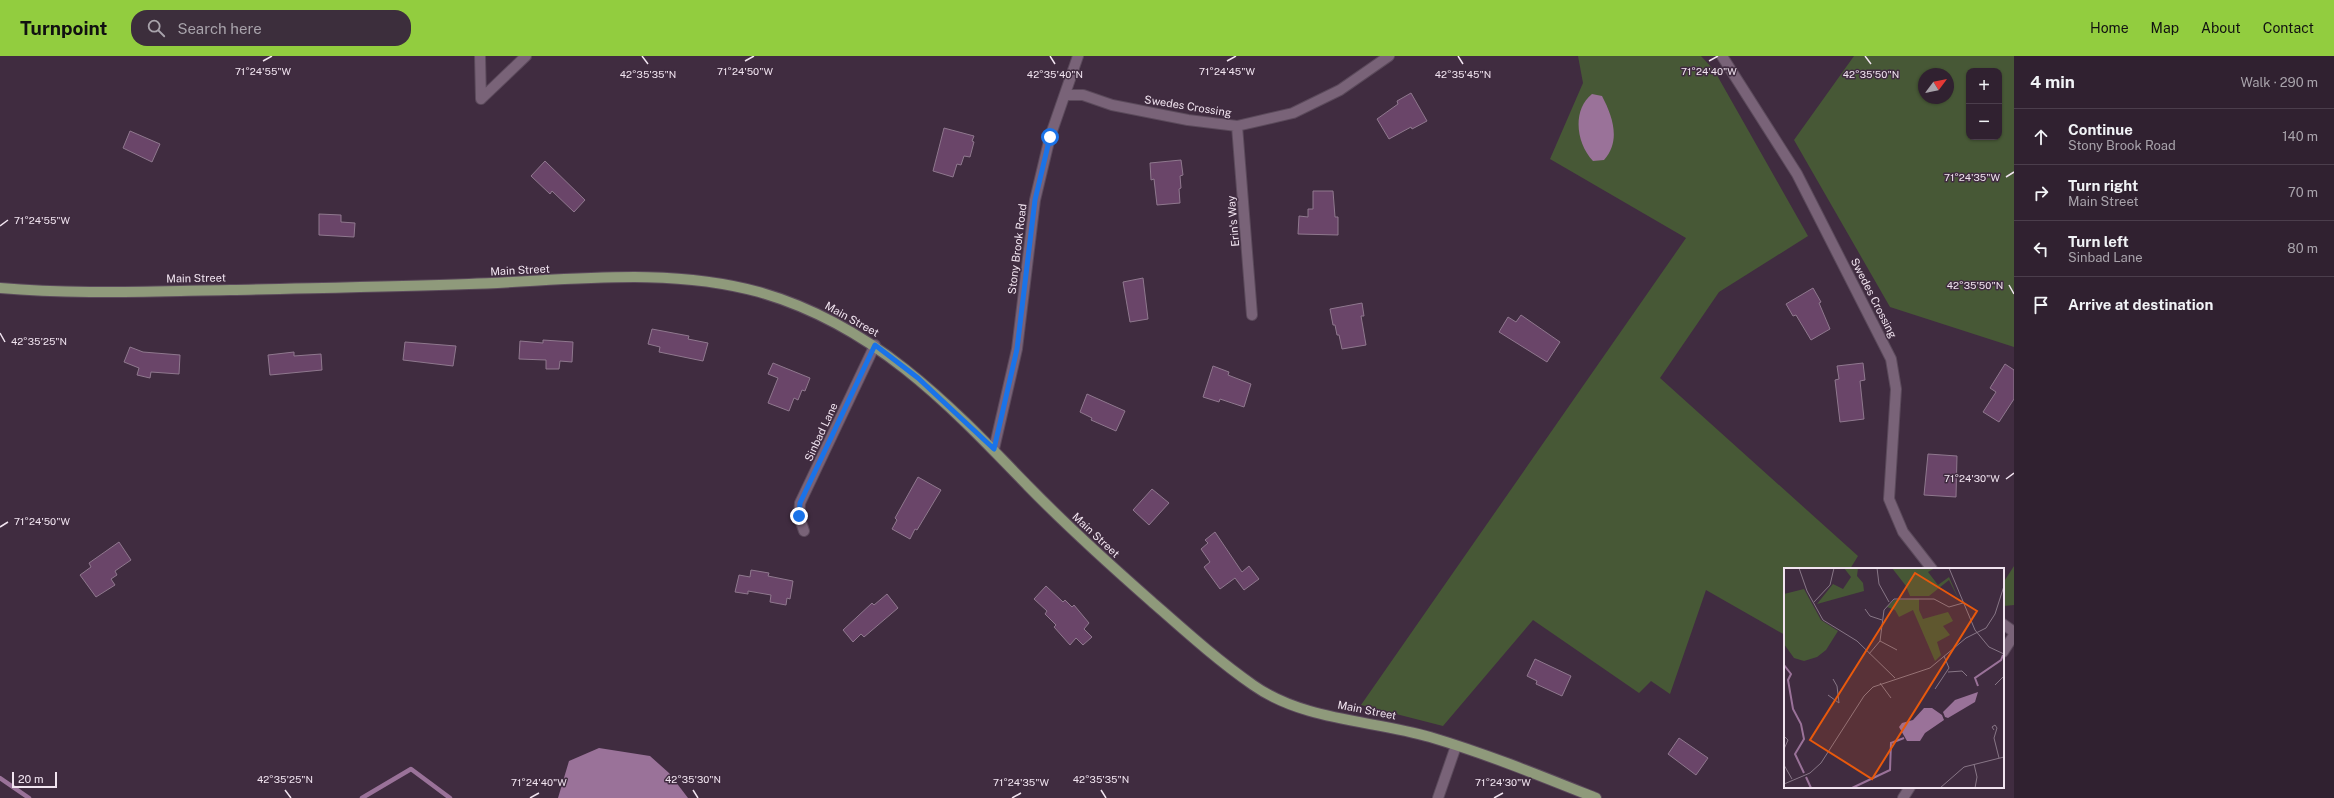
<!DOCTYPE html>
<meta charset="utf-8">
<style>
body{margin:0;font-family:"Public Sans",sans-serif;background:#3c2e3c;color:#f1f3f6}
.controls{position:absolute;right:12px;top:12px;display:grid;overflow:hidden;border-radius:8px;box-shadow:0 1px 3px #0004}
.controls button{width:36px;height:36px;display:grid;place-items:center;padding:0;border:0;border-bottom:1px solid #4b3e4c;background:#302130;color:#f1f3f6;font:20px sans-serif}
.compass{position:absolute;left:1918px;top:12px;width:36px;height:36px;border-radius:50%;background:#302130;box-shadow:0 1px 3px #0004;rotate:58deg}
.scale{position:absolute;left:12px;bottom:10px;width:45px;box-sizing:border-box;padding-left:4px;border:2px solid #f1e4f0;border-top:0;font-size:11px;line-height:14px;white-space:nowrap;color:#f1e4f0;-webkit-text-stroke:3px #402c40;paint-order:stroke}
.stop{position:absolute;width:12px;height:12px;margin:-9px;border:3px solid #1a73e8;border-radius:50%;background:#fff}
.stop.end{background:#1a73e8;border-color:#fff;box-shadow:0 1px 4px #0008}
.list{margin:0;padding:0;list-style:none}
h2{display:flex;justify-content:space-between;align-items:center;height:52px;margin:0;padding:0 16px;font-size:17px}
h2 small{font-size:13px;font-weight:400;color:#a8a3ab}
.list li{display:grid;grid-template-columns:26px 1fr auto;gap:12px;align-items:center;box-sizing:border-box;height:56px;padding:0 16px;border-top:1px solid #4b3e4c}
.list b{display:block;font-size:15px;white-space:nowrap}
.list p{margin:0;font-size:13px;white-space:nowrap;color:#a8a3ab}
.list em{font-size:13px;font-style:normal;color:#a8a3ab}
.icon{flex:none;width:22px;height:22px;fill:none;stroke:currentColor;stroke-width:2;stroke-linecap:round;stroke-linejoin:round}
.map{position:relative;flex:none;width:2014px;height:742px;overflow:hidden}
header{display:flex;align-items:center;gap:24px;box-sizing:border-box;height:56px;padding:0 20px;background:#92cd3f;color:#111}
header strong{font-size:19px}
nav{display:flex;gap:22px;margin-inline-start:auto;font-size:14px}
.search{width:280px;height:36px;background:#3c2e3c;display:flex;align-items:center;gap:10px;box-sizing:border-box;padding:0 14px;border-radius:16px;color:#a8a3ab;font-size:15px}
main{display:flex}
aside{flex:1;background:#302130}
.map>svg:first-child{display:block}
.green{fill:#475836;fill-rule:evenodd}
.water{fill:#9a7299}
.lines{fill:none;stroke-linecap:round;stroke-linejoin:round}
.stream{stroke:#9a7299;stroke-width:4.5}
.building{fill:#6a4569;stroke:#8f788e}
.minor-casing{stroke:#5b4a5b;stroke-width:12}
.major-casing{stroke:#5b4a5b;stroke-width:12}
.minor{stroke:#796378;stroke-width:10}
.major{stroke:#8f9a7b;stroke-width:10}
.route{stroke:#1a73e8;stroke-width:5}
.ticks{fill:none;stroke:#f1e4f0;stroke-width:1.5}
.labels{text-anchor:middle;stroke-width:3;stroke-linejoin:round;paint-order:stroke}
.street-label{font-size:11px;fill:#f1e4f0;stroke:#402c40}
.inset-river{fill:none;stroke:#9a7299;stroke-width:2}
.inset-road{fill:none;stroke:#877686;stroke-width:1}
.view{fill:#e8590c;fill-opacity:0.15;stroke:#e8590c;stroke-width:2}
.inset-edge{fill:none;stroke:#f1e4f0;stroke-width:2}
.ticks-label{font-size:10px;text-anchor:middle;fill:#f1e4f0;stroke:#402c40;stroke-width:3;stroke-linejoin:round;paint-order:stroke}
</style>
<header>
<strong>Turnpoint</strong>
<div class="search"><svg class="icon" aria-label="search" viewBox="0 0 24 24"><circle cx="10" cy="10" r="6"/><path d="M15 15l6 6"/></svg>Search here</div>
<nav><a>Home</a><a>Map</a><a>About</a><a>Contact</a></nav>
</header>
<main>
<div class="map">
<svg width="2014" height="742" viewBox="0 0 2014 742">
<rect width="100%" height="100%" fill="#402c40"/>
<path class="green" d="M 1578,0 L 1701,0 L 1714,14 L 1808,180 L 1719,236 L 1660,322 L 1858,500 L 1850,513 L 1785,513 L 1785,579 L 1706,534 L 1670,638 L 1651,625 L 1639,637 L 1533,564 L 1443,670 L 1361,649 L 1686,182 L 1550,103 L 1583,27 Z
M 1854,0 L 2014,0 L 2014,291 L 1890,251 L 1794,84 ZM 1969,15 L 1999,15 L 1999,81 L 1969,81 ZM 1924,18 L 1948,18 L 1948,42 L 1924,42 Z
M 2014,510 L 2014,549 L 2004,550 L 2003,527 Z"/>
<path class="water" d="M 1592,38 L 1602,40 C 1613,61 1621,85 1604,104 L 1593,105 C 1576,87 1572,54 1592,38 Z
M 599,692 L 650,700 L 669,717 L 688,742 L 558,742 L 569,705 Z"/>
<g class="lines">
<path class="stream" d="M 0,722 L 29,742
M 362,742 L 411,713 L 450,742"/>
</g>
<path class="building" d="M 1411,37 L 1427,65 L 1412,73 L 1411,71 L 1389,83 L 1377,63 L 1398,48 L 1397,45 Z
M 944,72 L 974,80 L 972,85 L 974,86 L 970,101 L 964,100 L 961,109 L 957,108 L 953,121 L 933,115 Z
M 130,75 L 160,88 L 152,106 L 123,92 Z
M 1181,104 L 1183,119 L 1180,120 L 1181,132 L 1179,133 L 1180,147 L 1157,149 L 1154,123 L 1151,124 L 1150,107 Z
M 545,105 L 585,144 L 574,156 L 552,135 L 550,138 L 531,120 Z
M 1313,135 L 1333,135 L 1335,161 L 1338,161 L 1338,179 L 1298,178 L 1299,160 L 1308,161 L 1308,153 L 1313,153 Z
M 319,158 L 341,159 L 341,166 L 355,167 L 354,181 L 319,179 Z
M 1143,222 L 1148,263 L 1130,266 L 1123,226 Z
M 1813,232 L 1821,246 L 1819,247 L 1830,273 L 1811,284 L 1796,259 L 1793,260 L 1786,248 Z
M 1362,247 L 1364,260 L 1361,260 L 1366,289 L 1342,293 L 1339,279 L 1337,279 L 1335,269 L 1333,269 L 1330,253 Z
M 1521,259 L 1560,286 L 1547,306 L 1499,276 L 1508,261 L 1516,266 Z
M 652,273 L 689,280 L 688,283 L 708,287 L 703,305 L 659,296 L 660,291 L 648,288 Z
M 543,284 L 573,286 L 572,306 L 560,305 L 559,313 L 546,313 L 546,304 L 519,303 L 520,285 L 543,287 Z
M 405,286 L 456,290 L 453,310 L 403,304 Z
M 130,291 L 143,296 L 180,299 L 179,318 L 151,316 L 150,322 L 137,319 L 139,312 L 124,306 Z
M 294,296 L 294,300 L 321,298 L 322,314 L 270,319 L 268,299 Z
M 773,307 L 810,322 L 805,335 L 802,334 L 798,344 L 794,342 L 789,355 L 768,347 L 778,322 L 768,318 Z
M 1863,307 L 1865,324 L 1860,325 L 1864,363 L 1840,366 L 1835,324 L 1839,323 L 1837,310 Z
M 2005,308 L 2014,314 L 2014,343 L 1999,366 L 1983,356 L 1996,336 L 1990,332 Z
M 1213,310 L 1229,316 L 1228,319 L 1251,328 L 1244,351 L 1220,343 L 1219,346 L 1203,341 Z
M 1087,338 L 1125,355 L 1116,375 L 1091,364 L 1092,362 L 1080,356 Z
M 1928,398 L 1957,400 L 1956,441 L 1924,439 Z
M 918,421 L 941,434 L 917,474 L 915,473 L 910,483 L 892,473 L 897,464 L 895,462 Z
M 1152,433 L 1169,447 L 1149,469 L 1133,454 Z
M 1215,476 L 1242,516 L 1249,510 L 1259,523 L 1244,534 L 1235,522 L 1220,533 L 1204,511 L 1210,506 L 1201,493 L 1208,487 L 1205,484 Z
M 119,486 L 131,504 L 115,515 L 117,519 L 111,523 L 115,529 L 96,541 L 80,519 L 91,511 L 89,507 Z
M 751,514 L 769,517 L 768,520 L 793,525 L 790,543 L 787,542 L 786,549 L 770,546 L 771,539 L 748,535 L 748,538 L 735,536 L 739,519 L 750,521 Z
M 1046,530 L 1063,546 L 1065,544 L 1072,551 L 1074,549 L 1089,567 L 1084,573 L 1092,581 L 1083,589 L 1076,582 L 1070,589 L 1054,571 L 1056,569 L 1045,558 L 1047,555 L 1034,543 Z
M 887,538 L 898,552 L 864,581 L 861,578 L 853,586 L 843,574 L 872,547 L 874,549 Z
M 1535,603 L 1571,620 L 1562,640 L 1536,628 L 1537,625 L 1527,620 Z
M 1679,682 L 1708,702 L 1696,719 L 1668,698 Z"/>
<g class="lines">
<defs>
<path id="minor" d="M 480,0 L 481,43
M 1722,0 L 1797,118 L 1891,303 L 1896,333 L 1889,443 L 1903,476 L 1932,513
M 1065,39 L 1083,39 L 1112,49 L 1188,64 L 1237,70 L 1293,57 L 1340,34 L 1389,0
M 481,43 L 526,0
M 1237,70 L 1252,259
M 994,393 L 1017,293 L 1035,144 L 1050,81 L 1078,0
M 804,475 L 799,460 L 800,447 L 875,289
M 2003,568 L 2014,576
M 2003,596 L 2014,579
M 1438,742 L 1456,690
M 1903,742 L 1910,731"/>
<path id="major" d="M 0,232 C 76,239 153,235 230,234 C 309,232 389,231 469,228 C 565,225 665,210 759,236 C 874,269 948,347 1028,430 C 1067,470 1109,508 1151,545 C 1184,574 1217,604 1253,629 C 1304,665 1372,664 1430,681 C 1487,698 1541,720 1596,742"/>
</defs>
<use href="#minor" class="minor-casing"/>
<use href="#major" class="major-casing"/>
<use href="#minor" class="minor"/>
<use href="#major" class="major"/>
</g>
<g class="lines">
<path class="route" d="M 799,460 L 800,447 L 875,289 L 918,322 L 994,393 L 1017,293 L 1035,144 L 1050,81"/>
</g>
<path class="ticks" d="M 642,0 L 648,8M 1050,0 L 1055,8M 1458,0 L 1463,8M 1865,0 L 1871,8M 263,5 L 272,0M 745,5 L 754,0M 1227,5 L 1236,0M 1709,5 L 1718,0M 2006,121 L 2014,116M 0,170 L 8,164M 2009,229 L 2014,238M 0,277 L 5,286M 2006,423 L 2014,417M 0,471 L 8,466M 285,734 L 291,742M 693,734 L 698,742M 1101,734 L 1106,742M 530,742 L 539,737M 1012,742 L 1021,737M 1494,742 L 1503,737"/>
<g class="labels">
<g class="street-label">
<text transform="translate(1188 50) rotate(9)" y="4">Swedes Crossing</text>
<text transform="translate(1233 165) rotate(-95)" y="4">Erin's Way</text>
<text transform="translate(1017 193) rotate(-83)" y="4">Stony Brook Road</text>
<text transform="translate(520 214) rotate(-3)" y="4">Main Street</text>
<text transform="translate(196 222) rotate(-1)" y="4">Main Street</text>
<text transform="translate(1874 242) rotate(63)" y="4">Swedes Crossing</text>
<text transform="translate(852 263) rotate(29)" y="4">Main Street</text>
<text transform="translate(821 376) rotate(-65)" y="4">Sinbad Lane</text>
<text transform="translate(1096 479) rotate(43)" y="4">Main Street</text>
<text transform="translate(1367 654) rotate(11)" y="4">Main Street</text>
</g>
</g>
<g transform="translate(1784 512)">
<rect width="220" height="220" fill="#402c40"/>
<path d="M 60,0 L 74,0 L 73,8 L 79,15 L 80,23 L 33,36 L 49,16 L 59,21 L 67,9 ZM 108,0 L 151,0 L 144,4 L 154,17 L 165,9 L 176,34 L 165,12 L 145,28 L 126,28 L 122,18 ZM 20,21 L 37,52 L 54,63 L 42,82 L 33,89 L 20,93 L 10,90 L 0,76 L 0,26 ZM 135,31 L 135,42 L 139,51 L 164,44 L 169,53 L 159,58 L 166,67 L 153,74 L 157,87 L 151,93 L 129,42 L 115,49 L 111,42 L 103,39 L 110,32 Z" fill="#475836"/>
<path d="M 194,124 L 191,134 L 164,150 L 161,149 L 159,144 L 171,132 ZM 140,140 L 148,140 L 158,147 L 160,152 L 141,165 L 136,173 L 123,173 L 115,159 L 118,155 L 129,152 Z" fill="#9a7299"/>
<path class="inset-river" d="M 0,97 L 7,106 L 4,112 L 9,141 L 17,156 L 20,171 L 11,186 L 20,205M 194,118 L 191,110 L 217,92 L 219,87M 22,209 L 27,220M 68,220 L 106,202 L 107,175 L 120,170"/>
<path class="inset-road" d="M 15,0 L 23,23 L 39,52 L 73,73 L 111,110M 93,0 L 95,16 L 105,34M 165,0 L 191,62 L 205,79 L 220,86M 30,34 L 46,17 L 50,0M 81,41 L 86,48 L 98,52M 96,73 L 113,82M 85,86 L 96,73 L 100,42 L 110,31 L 150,31 L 165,39 L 179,35M 164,104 L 178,103 L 183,108M 49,111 L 53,118 L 55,135M 96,115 L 107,130M 211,117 L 220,108M 151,121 L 165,100 L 160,88M 44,127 L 55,135M 210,162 L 208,159 L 211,157 L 213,160 L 210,170 L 215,190M 0,168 L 4,172 L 0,181M 190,196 L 193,209 L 191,220M 0,197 L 8,211M 0,216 L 26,205 L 37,195 L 80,128 L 89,119 L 146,100 L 182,70 L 202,60 L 211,46 L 220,18M 156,220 L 180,199 L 220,189"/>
<path class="view" d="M 131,5 L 193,43 L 88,211 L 26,172 Z"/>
<rect width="220" height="220" class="inset-edge"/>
</g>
<g class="ticks-label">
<text x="745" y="19">71°24'50"W</text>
<text x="1709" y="19">71°24'40"W</text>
<text x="263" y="19">71°24'55"W</text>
<text x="1227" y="19">71°24'45"W</text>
<text x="648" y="22">42°35'35"N</text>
<text x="1055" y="22">42°35'40"N</text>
<text x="1463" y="22">42°35'45"N</text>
<text x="1871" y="22">42°35'50"N</text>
<text x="1972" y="125">71°24'35"W</text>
<text x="42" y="168">71°24'55"W</text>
<text x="1975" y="233">42°35'50"N</text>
<text x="39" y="289">42°35'25"N</text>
<text x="1972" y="426">71°24'30"W</text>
<text x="42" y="469">71°24'50"W</text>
<text x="285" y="727">42°35'25"N</text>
<text x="693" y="727">42°35'30"N</text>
<text x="1101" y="727">42°35'35"N</text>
<text x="539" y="730">71°24'40"W</text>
<text x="1021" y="730">71°24'35"W</text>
<text x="1503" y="730">71°24'30"W</text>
</g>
</svg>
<div class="controls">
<button>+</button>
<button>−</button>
</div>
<svg class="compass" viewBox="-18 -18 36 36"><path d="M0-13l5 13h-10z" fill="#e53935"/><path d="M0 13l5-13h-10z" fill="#a8a3ab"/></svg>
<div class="scale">20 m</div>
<div class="stop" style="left:1050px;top:81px"></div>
<div class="stop end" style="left:799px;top:460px"></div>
</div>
<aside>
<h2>4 min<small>Walk · 290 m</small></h2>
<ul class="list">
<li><svg class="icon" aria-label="ahead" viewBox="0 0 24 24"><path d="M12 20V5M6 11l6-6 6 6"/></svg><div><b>Continue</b><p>Stony Brook Road</p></div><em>140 m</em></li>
<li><svg class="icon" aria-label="right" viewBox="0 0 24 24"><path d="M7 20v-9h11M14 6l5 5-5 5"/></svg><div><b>Turn right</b><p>Main Street</p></div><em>70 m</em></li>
<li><svg class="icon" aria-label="left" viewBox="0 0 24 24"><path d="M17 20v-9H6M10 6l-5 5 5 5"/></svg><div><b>Turn left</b><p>Sinbad Lane</p></div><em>80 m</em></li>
<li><svg class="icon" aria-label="arrive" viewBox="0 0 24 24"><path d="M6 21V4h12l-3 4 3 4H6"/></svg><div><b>Arrive at destination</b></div></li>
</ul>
</aside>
</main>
